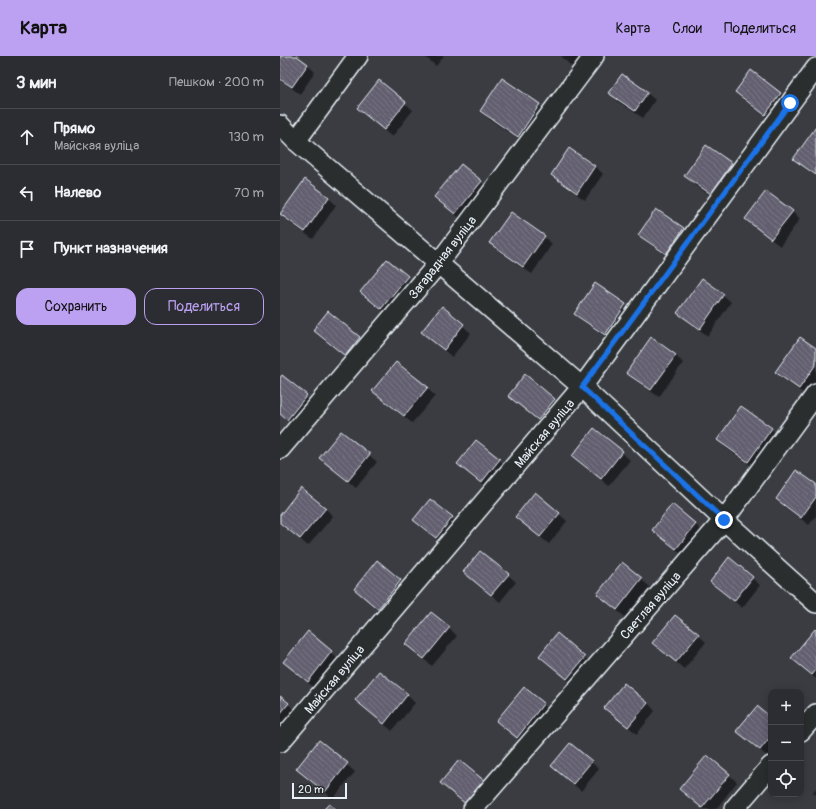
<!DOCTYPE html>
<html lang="ru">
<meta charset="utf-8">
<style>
body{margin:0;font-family:Pangolin,sans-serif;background:#34353a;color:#f1f3f6}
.controls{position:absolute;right:12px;bottom:12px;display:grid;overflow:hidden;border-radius:8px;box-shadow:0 2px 10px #0003}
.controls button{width:36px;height:36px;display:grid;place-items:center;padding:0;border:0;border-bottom:1px solid #48494d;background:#2c2d32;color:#f1f3f6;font:20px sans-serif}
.scale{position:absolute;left:12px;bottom:10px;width:55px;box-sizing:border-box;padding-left:4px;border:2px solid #e8f1f8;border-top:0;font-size:11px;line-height:14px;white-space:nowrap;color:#e8f1f8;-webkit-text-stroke:3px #2a2d2e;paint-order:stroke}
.stop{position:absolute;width:12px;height:12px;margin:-9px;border:3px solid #1a73e8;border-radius:50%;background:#fff}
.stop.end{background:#1a73e8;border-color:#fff;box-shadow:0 1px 4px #0008}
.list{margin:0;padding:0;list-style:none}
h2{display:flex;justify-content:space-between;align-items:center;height:52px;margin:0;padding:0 16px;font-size:17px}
h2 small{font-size:13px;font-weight:400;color:#a6a8ac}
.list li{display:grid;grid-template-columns:26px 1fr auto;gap:12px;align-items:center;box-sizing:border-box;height:56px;padding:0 16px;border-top:1px solid #48494d}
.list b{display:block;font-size:15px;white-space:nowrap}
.list p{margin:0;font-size:13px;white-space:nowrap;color:#a6a8ac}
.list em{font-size:13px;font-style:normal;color:#a6a8ac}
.actions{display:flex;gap:8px;padding:12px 16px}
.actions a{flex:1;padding:9px 0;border:1px solid #bca0f2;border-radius:12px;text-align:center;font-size:14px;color:#bca0f2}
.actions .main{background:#bca0f2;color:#111}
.icon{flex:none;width:22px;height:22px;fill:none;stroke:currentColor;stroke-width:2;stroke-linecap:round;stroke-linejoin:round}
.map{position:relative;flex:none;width:536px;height:753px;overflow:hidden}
header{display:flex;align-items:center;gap:24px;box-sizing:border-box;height:56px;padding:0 20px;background:#bca0f2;color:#111}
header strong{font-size:19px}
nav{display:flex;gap:22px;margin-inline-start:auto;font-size:14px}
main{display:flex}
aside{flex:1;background:#2c2d32}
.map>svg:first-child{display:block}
.shadow{fill:#0007}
.building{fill:url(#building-back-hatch);stroke:#e8f1f8}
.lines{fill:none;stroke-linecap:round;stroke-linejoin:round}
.street-casing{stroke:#e8f1f8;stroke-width:22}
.street{stroke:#2a2d2e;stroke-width:19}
.route{stroke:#1a73e8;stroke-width:5}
.labels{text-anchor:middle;stroke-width:3;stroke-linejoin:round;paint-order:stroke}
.street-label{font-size:13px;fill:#e8f1f8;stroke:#2a2d2e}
</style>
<header>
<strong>Карта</strong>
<nav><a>Карта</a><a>Слои</a><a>Поделиться</a></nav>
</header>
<main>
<aside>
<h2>3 мин<small>Пешком · 200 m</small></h2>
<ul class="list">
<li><svg class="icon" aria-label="ahead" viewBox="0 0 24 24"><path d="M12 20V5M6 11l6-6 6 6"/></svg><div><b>Прямо</b><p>Майская вуліца</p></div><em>130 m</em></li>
<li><svg class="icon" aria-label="left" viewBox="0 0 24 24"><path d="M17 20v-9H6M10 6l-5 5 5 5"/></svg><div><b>Налево</b></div><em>70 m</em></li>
<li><svg class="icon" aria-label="arrive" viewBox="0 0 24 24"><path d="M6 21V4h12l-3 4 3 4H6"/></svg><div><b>Пункт назначения</b></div></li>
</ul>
<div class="actions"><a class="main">Сохранить</a><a>Поделиться</a></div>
</aside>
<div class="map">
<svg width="536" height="753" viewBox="0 0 536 753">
<defs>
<pattern id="building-back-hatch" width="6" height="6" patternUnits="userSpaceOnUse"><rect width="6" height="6" fill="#635e6f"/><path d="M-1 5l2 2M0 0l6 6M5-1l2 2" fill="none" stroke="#797684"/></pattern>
</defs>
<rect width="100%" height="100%" fill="#3b3c42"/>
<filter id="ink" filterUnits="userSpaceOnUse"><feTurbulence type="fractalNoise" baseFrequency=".025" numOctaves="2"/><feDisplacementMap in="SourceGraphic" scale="8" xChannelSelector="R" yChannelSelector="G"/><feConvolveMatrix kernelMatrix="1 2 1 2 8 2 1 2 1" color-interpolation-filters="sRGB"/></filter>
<g filter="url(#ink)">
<path class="shadow" d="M 0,0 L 16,0 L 28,9 L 35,16 L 20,38 L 0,24 Z
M 144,0 L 164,0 L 156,10 Z
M 281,0 L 302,0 L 292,11 Z
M 223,24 L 259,49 L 267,57 L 246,88 L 209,63 L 201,55 Z
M 99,25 L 133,54 L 112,81 L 78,52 Z
M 456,36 L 501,37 L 508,45 L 493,66 L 464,44 Z
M 330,37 L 367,37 L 375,44 L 363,62 L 337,45 Z
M 536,72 L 536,120 L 522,110 L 515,103 Z
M 290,93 L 315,110 L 323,118 L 305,144 L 280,126 L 272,118 Z
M 451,108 L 459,115 L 439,145 L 413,128 L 406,120 Z
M 25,125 L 49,142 L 56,149 L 33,183 L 9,166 L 1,158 Z
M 201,126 L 209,133 L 183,165 L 163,148 Z
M 512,155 L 520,163 L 500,190 L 474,170 L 466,163 Z
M 403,173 L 411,180 L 394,205 L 367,186 L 360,179 Z
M 264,181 L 272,188 L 252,218 L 218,195 L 211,187 Z
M 127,221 L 135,229 L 109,260 L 81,236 Z
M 315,228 L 345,249 L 353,257 L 333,286 L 303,265 L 295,258 Z
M 443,239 L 451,246 L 428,280 L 406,264 L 399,257 Z
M 162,252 L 191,277 L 172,301 L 143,276 Z
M 48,257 L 87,290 L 73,307 L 42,282 Z
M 536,293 L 536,327 L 527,340 L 504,323 L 496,316 Z
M 395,299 L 403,307 L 379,341 L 355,324 L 348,317 Z
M 245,320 L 282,352 L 267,371 L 229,339 Z
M 3,321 L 34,348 L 15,371 L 0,358 L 0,324 Z
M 147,332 L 155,340 L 132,367 L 101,342 Z
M 491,373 L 499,380 L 476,413 L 446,392 L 438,384 Z
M 315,374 L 350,404 L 329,430 L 294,400 Z
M 89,399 L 97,406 L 76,432 L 41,402 Z
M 219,404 L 227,411 L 209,434 L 178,408 Z
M 536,430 L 536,460 L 529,469 L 505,451 L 497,443 Z
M 45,452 L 53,460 L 28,490 L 0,466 L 0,460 Z
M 279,458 L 287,465 L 269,488 L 244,468 Z
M 172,462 L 180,470 L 164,489 L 134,464 Z
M 416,469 L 423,476 L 404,500 L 373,474 Z
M 449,503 L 480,529 L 462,552 L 431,525 Z
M 342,507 L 370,531 L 345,561 L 318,538 Z
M 184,516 L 228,519 L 236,526 L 220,546 Z
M 120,525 L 128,532 L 106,560 L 75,533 Z
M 169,572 L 177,580 L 152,610 L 126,588 Z
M 536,575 L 536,623 L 512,602 Z
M 28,577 L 59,604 L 36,633 L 12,614 Z
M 418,579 L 426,586 L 404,613 L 374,587 Z
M 304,601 L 312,609 L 295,630 L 268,607 Z
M 244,632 L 272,656 L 245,689 L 217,665 Z
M 127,639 L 135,647 L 112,675 L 77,644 Z
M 0,641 L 16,655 L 0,675 Z
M 368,647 L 375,655 L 357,678 L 326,652 Z
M 491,662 L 491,697 L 488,701 L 458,675 Z
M 39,685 L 75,716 L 53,743 L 17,713 Z
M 311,706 L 319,713 L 301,735 L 273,710 Z
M 449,719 L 457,726 L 436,753 L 423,753 L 400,733 Z
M 536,732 L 536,739 L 533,736 Z"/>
<path class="building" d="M 0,0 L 17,0 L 28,8 L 12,31 L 0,23 Z
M 471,14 L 501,37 L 485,59 L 455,36 Z
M 342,18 L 368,36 L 355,55 L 328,37 Z
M 222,22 L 260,48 L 238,81 L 200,55 Z
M 99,24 L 126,46 L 104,74 L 77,52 Z
M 536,71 L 536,119 L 513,103 Z
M 426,89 L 452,107 L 431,138 L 404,120 Z
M 289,92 L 315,110 L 297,137 L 271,119 Z
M 181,108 L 202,125 L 175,158 L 154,141 Z
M 25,123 L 49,141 L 25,176 L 0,158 Z
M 486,135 L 513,155 L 491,183 L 465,163 Z
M 376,153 L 404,172 L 386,198 L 358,179 Z
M 231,156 L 265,180 L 243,211 L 209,187 Z
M 107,203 L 128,220 L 101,253 L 80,236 Z
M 422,222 L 444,238 L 420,273 L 397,257 Z
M 315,227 L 346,248 L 325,279 L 294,258 Z
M 162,250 L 184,268 L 164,294 L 141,276 Z
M 48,255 L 80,281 L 65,300 L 33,274 Z
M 371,281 L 396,299 L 371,334 L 346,317 Z
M 520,281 L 536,292 L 536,308 L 519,333 L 495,316 Z
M 116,306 L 148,331 L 124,360 L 92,335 Z
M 245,318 L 275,343 L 258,364 L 228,340 Z
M 2,319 L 27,339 L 7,364 L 0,358 L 0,322 Z
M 461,350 L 492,372 L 468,406 L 437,384 Z
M 314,372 L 343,395 L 321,423 L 292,400 Z
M 61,375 L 90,398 L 68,425 L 39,402 Z
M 196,384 L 220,403 L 201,427 L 177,408 Z
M 516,414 L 536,428 L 536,441 L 521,462 L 496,443 Z
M 21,432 L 46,452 L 20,483 L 0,467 L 0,459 Z
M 255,436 L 280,457 L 260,481 L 235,461 Z
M 150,443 L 173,461 L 156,482 L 133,464 Z
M 392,448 L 416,468 L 396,493 L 372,474 Z
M 200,495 L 229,518 L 211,539 L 183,516 Z
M 449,501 L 473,521 L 454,545 L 430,526 Z
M 97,504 L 121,524 L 98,553 L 74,533 Z
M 342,506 L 362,522 L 337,554 L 317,538 Z
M 151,556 L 170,571 L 144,603 L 125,588 Z
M 395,559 L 419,578 L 396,606 L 372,587 Z
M 535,573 L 536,574 L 536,614 L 532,619 L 511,602 Z
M 28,575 L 52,595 L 28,626 L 3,606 Z
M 277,577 L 305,601 L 287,623 L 259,600 Z
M 99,615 L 128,638 L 104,668 L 75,644 Z
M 344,627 L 368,647 L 348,671 L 324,652 Z
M 244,631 L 264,647 L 237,682 L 216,665 Z
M 0,640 L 9,647 L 0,658 Z
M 477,650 L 491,661 L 491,680 L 480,694 L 456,675 Z
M 39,684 L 68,707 L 45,736 L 16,713 Z
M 290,687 L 312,705 L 293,728 L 271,710 Z
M 427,699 L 450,718 L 422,752 L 399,733 Z
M 179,704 L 206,726 L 187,749 L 160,727 Z
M 49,748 L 56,753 L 44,753 Z"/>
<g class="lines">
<defs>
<path id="street" d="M 0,69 L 16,85 L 302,331 L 444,464 L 536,547
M 16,85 L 78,0
M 0,393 L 158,208 L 314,0
M 521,675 L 536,658
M 0,686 L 302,331 L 536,12
M 193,753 L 444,464 L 536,338
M 454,753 L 491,710"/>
</defs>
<use href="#street" class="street-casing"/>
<use href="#street" class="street"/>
</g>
</g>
<g class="lines" filter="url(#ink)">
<path class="route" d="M 444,464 L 302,331 L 510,47"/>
</g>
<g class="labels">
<g class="street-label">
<text transform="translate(162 201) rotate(-52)" y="5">Загарадная вуліца</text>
<text transform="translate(264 377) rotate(-50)" y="5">Майская вуліца</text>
<text transform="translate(370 549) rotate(-49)" y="5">Светлая вуліца</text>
<text transform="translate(54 623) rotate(-50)" y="5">Майская вуліца</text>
</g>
</g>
</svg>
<div class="controls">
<button>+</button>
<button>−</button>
<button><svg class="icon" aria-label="locate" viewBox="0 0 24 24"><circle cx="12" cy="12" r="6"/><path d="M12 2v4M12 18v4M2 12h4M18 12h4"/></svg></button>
</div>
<div class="scale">20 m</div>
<div class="stop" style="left:510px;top:47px"></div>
<div class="stop end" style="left:444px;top:464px"></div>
</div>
</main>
